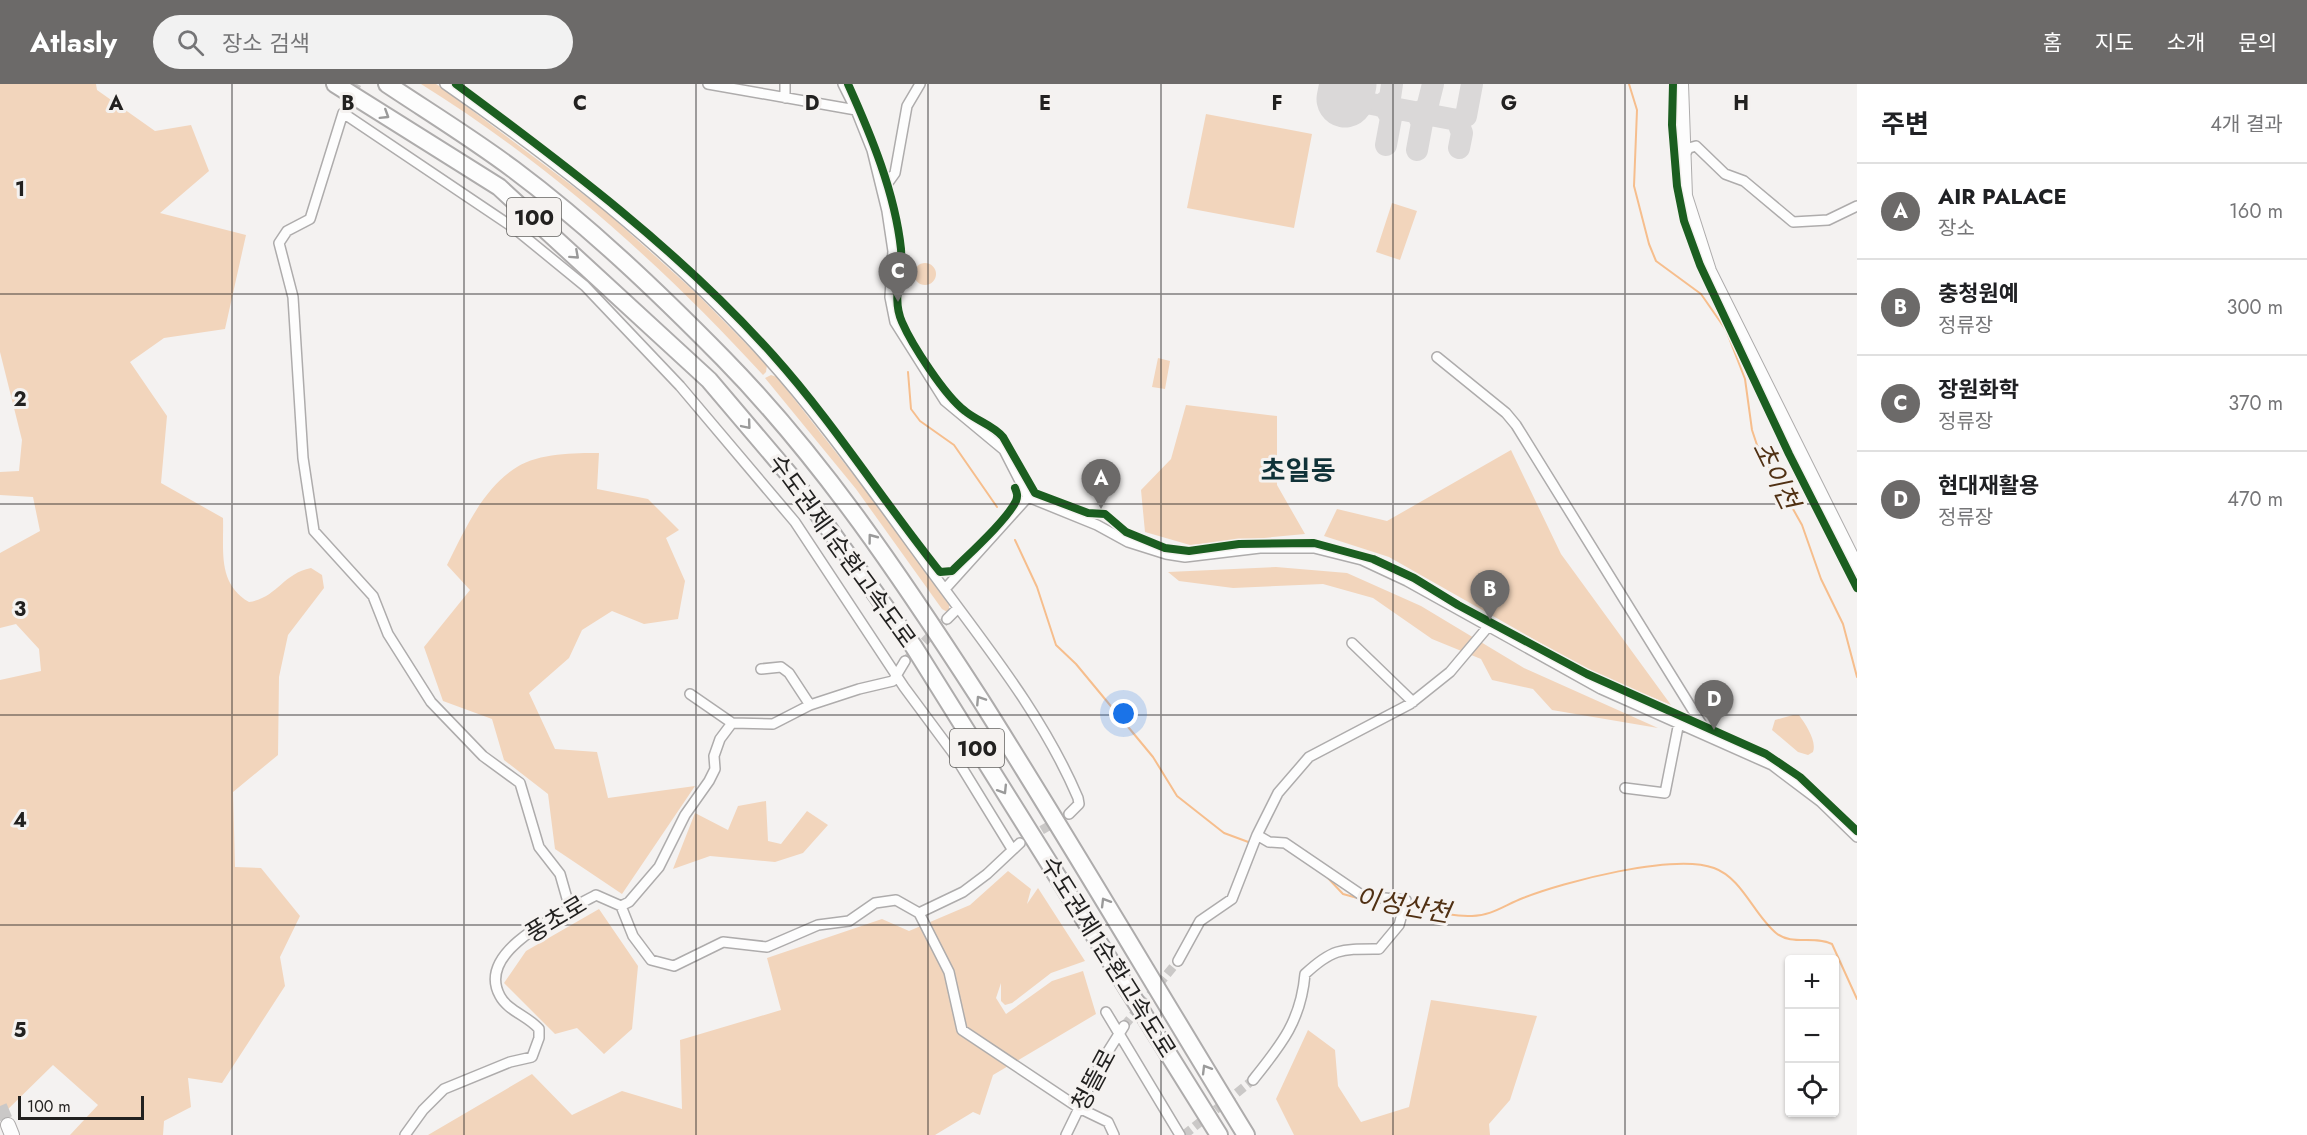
<!DOCTYPE html>
<html lang="ko">
<meta charset="utf-8">
<style>
body{margin:0;font-family:Jost,"Noto Sans KR",sans-serif;background:#f2f2f2;color:#202124}
.controls{position:absolute;right:18px;bottom:18px;display:grid;overflow:hidden;border-radius:6px;box-shadow:0 2px 4px #0004}
.controls button{width:54px;height:54px;display:grid;place-items:center;padding:0;border:0;border-bottom:2px solid #e0e0e0;background:#fff;color:#202124;font:30px sans-serif}
.scale{position:absolute;left:18px;bottom:15px;width:126px;box-sizing:border-box;padding-left:6px;border:3px solid #222120;border-top:0;font-size:16px;line-height:21px;white-space:nowrap;color:#222120;-webkit-text-stroke:4px #f5f2f0;paint-order:stroke}
.you{position:absolute;left:1124px;top:630px;width:21px;height:21px;margin:-15px;border:4px solid #fff;border-radius:50%;background:#1a73e8;box-shadow:0 0 0 9px #1a73e833}
.badge{display:grid;place-items:center;width:39px;height:39px;border-radius:50%;background:#6c6a69;color:#fff;font-size:20px;font-weight:700}
.pin{position:absolute;translate:-50% -50px;filter:drop-shadow(0 2px 3px #0008)}
.pin::after{content:'';position:absolute;top:32px;width:21px;height:18px;background:inherit;clip-path:polygon(0 0,100% 0,50% 100%)}
.list{margin:0;padding:0;list-style:none}
h2{display:flex;justify-content:space-between;align-items:center;height:78px;margin:0;padding:0 24px;font-size:26px}
h2 small{font-size:20px;font-weight:400;color:#757577}
.list li{display:grid;grid-template-columns:39px 1fr auto;gap:18px;align-items:center;box-sizing:border-box;height:96px;padding:0 24px;border-top:2px solid #e0e0e0}
.list b{display:block;font-size:22px;white-space:nowrap}
.list p{margin:0;font-size:20px;white-space:nowrap;color:#757577}
.list em{font-size:20px;font-style:normal;color:#757577}
.icon{flex:none;width:33px;height:33px;fill:none;stroke:currentColor;stroke-width:2;stroke-linecap:round;stroke-linejoin:round}
.map{position:relative;flex:none;width:1857px;height:1051px;overflow:hidden}
header{display:flex;align-items:center;gap:36px;box-sizing:border-box;height:84px;padding:0 30px;background:#6c6a69;color:#fff}
header strong{font-size:28px}
nav{display:flex;gap:33px;margin-inline-start:auto;font-size:21px}
.search{width:420px;height:54px;background:#f2f2f2;display:flex;align-items:center;gap:15px;box-sizing:border-box;padding:0 21px;border-radius:33px;color:#757577;font-size:22px}
main{display:flex}
aside{flex:1;background:#fff}
.map>svg:first-child{display:block}
.green{fill:#f2d5bc}
.lines{fill:none;stroke-linecap:round;stroke-linejoin:round}
.stream{stroke:#f6be8d;stroke-width:2}
.taxiway{stroke:#dad8d8;stroke-width:22}
.runway{stroke:#dad8d8;stroke-width:57}
.street-tunnel{stroke:#cac8c7;stroke-width:9;stroke-dasharray:9 4.5;stroke-linecap:butt}
.secondary-tunnel{stroke:#cac8c7;stroke-width:14;stroke-dasharray:14 7;stroke-linecap:butt}
.street-casing{stroke:#aeacac;stroke-width:12}
.secondary-casing{stroke:#aeacac;stroke-width:16}
.highway-casing{stroke:#aeacac;stroke-width:20}
.street{stroke:#fdfdfd;stroke-width:9}
.secondary{stroke:#fdfdfd;stroke-width:14}
.highway{stroke:#fdfdfd;stroke-width:16}
.cycleway-casing{stroke:#f5f2f0;stroke-width:11}
.cycleway{stroke:#1b5e20;stroke-width:8}
.oneway{stroke:#9a9a9a}
.grid{fill:none;stroke:#222120;stroke-width:1.5;stroke-opacity:0.55}
.labels{text-anchor:middle;stroke-width:6;stroke-linejoin:round;paint-order:stroke}
.shield{fill:#f5f2f0;stroke:#61605e;stroke-width:1.5}
.shield-label{font-size:22px;font-weight:bold;fill:#222120}
.street-label{font-size:24px;fill:#222120;stroke:#f5f2f0}
.water-label{font-size:26px;font-style:italic;fill:#503013;stroke:#f5f2f0}
.quarter-label{font-size:27px;font-weight:bold;fill:#103238;stroke:#f5f2f0}
.grid-label{font-size:20px;text-anchor:middle;font-weight:bold;fill:#222120;stroke:#f5f2f0;stroke-width:6;stroke-linejoin:round;paint-order:stroke}
</style>
<header>
<strong>Atlasly</strong>
<div class="search"><svg class="icon" aria-label="search" viewBox="0 0 24 24"><circle cx="10" cy="10" r="6"/><path d="M15 15l6 6"/></svg>장소 검색</div>
<nav><a>홈</a><a>지도</a><a>소개</a><a>문의</a></nav>
</header>
<main>
<div class="map">
<svg width="1857" height="1051" viewBox="0 0 1857 1051">
<rect width="100%" height="100%" fill="#f4f2f1"/>
<path class="green" d="M 0,0 L 96,0 L 97,6 L 155,47 L 191,41 L 209,87 L 160,129 L 246,151 L 225,245 L 164,254 L 130,278 L 167,332 L 161,399 L 223,434 C 224,467 217,499 249,518 C 277,514 282,490 311,484 L 322,491 L 324,504 L 288,551 L 279,593 L 278,671 L 233,708 L 235,783 L 261,784 L 300,832 L 280,873 L 285,902 L 222,999 L 188,994 L 191,1023 L 164,1037 L 163,1051 L 70,1051 L 98,1021 L 53,981 L 0,1033 L 0,596 L 41,587 L 39,565 L 16,540 L 0,544 L 0,469 L 40,447 L 33,413 L 0,411 L 0,388 L 19,387 L 22,356 L 0,268 Z
M 421,0 L 436,0 L 441,3 L 603,125 L 695,208 L 767,281 L 766,288 L 763,291 C 662,181 548,79 421,0 Z
M 1206,30 L 1312,50 L 1294,144 L 1187,124 Z
M 1392,119 L 1417,127 L 1400,176 L 1376,168 Z
M914 190a11 11 0 1 1 22 0a11 11 0 1 1-22 0Z
M 1158,274 L 1170,277 L 1165,305 L 1152,303 Z
M 771,291 L 777,293 L 895,444 L 949,521 L 949,529 L 942,525 L 856,405 L 765,294 Z
M 1186,321 L 1277,332 L 1277,401 L 1305,450 L 1190,461 L 1145,448 L 1141,406 L 1171,375 Z
M 1511,366 L 1561,470 L 1671,621 L 1595,590 L 1389,473 L 1324,452 L 1337,425 L 1387,437 Z
M 599,369 L 597,405 L 648,415 L 679,446 L 666,454 L 685,497 L 678,535 L 644,540 L 612,527 L 582,546 L 569,574 L 529,609 L 555,665 L 597,668 L 608,714 L 695,702 L 622,810 L 555,765 L 548,710 L 504,676 L 492,635 L 443,617 L 424,563 L 470,506 L 447,481 C 465,446 482,405 517,383 C 539,369 575,369 599,369 Z
M 1276,483 L 1347,489 L 1421,522 L 1524,584 L 1658,644 L 1552,626 L 1533,605 L 1492,596 L 1481,575 L 1432,555 L 1373,514 L 1323,500 L 1233,504 L 1179,497 L 1168,488 Z
M 1793,631 L 1799,631 C 1806,641 1817,657 1813,668 L 1808,671 L 1798,668 L 1772,646 L 1775,636 Z
M 766,717 L 768,757 L 781,760 L 807,727 L 828,741 L 803,769 L 775,778 L 710,772 L 673,785 L 695,729 L 728,746 L 738,722 Z
M 1008,787 L 1031,805 L 1027,820 L 1038,804 L 1085,877 L 1051,889 L 1012,919 L 1005,921 L 1001,917 L 1001,899 L 996,914 L 1006,930 L 1052,897 L 1083,887 L 1096,930 L 993,991 L 980,1031 L 973,1028 L 935,1051 L 428,1051 L 532,990 L 572,1031 L 622,1007 L 682,1025 L 680,956 L 781,926 L 767,874 L 882,835 L 909,847 L 970,821 Z
M 599,825 L 638,882 L 632,945 L 604,970 L 577,944 L 555,950 L 504,899 L 526,867 Z
M 1431,916 L 1537,932 L 1510,1016 L 1489,1040 L 1490,1051 L 1294,1051 L 1276,1015 L 1308,946 L 1335,966 L 1338,1002 L 1361,1038 L 1409,1023 Z"/>
<g class="lines">
<path class="stream" d="M 1629,0 L 1637,26 L 1634,102 L 1649,160 L 1656,177 L 1701,210 L 1726,246 L 1745,295 L 1752,346 L 1757,361 L 1802,441 L 1821,495 L 1843,540 L 1857,593
M 908,288 L 911,325 L 920,337 L 954,361 L 997,423
M 1015,456 L 1037,503 L 1056,561 L 1076,580 L 1153,673 L 1177,712 L 1224,749 L 1251,759
M 1327,793 L 1343,810 L 1361,815
M 1379,818 L 1403,822
M 1409,822 C 1429,826 1451,833 1472,832 C 1491,832 1505,821 1523,814 C 1563,798 1674,769 1714,784 C 1742,794 1754,831 1776,849 C 1792,862 1814,851 1832,860 L 1857,915"/>
<path class="taxiway" d="M 1345,15 L 1457,36 L 1466,32 L 1472,0
M 1380,22 L 1390,14 L 1392,0
M 1385,23 L 1391,34 L 1386,61
M 1457,36 L 1462,49 L 1459,64
M 1417,66 L 1422,39 L 1417,29 L 1427,24 L 1433,0"/>
<path class="runway" d="M 1345,15 L 1348,0"/>
<path class="street-tunnel" d="M 343,29 L 357,0
M 905,577 L 947,535
M 1030,753 L 1069,730
M 1124,942 L 1178,877
M 1184,1051 L 1253,996"/>
<path class="secondary-tunnel" d="M 0,1022 L 8,1041"/>
<defs>
<path id="street" d="M 445,0 C 552,74 657,156 746,251 C 817,326 876,412 937,495 C 989,566 1043,632 1078,714 L 1079,720 L 1069,730
M 708,0 L 856,26 L 872,66 L 887,127 L 893,167 L 890,213 L 895,238 L 945,317 L 1004,366 L 1028,413 L 1097,441 L 1128,458 L 1166,470 L 1185,473 L 1260,464 L 1314,464 L 1362,476 L 1407,497 L 1601,605 L 1772,681 L 1821,718 L 1857,753
M 843,0 L 856,26
M 785,14 L 785,0
M 1684,71 L 1689,64 L 1696,62 L 1725,90 L 1744,97 L 1793,138 L 1828,136 L 1857,122
M 882,107 L 895,89 L 907,22 L 920,0
M 1437,273 L 1506,329 L 1516,341 L 1707,649
M 945,505 L 1028,413
M 947,535 L 958,524
M 1352,559 L 1413,618
M 761,585 L 781,583 L 789,589 L 810,621
M 690,610 L 732,639
M 1625,704 L 1665,709 L 1679,638
M 621,822 L 633,852 L 651,876 L 674,882 L 723,858 L 767,863 L 818,841 L 849,837 L 875,819 L 896,816 L 919,829 L 949,888 L 962,946 L 1079,1024 L 1108,1038 L 1114,1051
M 570,825 L 560,790 L 539,763 L 520,699 L 483,672 L 431,618 L 388,550 L 373,512 L 314,447 L 303,374 L 293,213 L 279,159 L 287,147 L 310,135 L 343,29 L 514,144 L 585,202 L 680,302 L 795,438 L 904,603 L 953,669 L 1012,765
M 919,829 L 963,808 L 987,790 L 1020,759
M 1178,877 L 1200,837 L 1232,815 L 1257,751 L 1278,709 L 1309,673 L 1410,620 L 1450,588 L 1487,544
M 1106,928 L 1180,1051
M 1253,996 C 1281,961 1301,937 1305,890 C 1333,864 1341,865 1379,865 L 1399,841 L 1406,816 L 1363,812 L 1285,759 L 1269,758 L 1257,751
M 405,1051 L 423,1026 L 444,1005 L 510,978 L 532,973 L 539,954 L 539,945 C 528,932 508,927 500,912 C 474,865 566,828 596,811 L 621,822 L 629,818 L 659,783 L 685,731 L 709,697 L 715,685 L 714,672 L 720,655 L 732,639 L 773,640 L 810,621 L 859,605 L 893,597 L 905,577
M 1066,1051 L 1102,977 L 1124,942"/>
<path id="secondary" d="M 1681,0 L 1685,112 L 1709,187 L 1857,484
M 8,1041 L 12,1051"/>
<path id="highway" d="M 335,0 L 499,103 L 709,296 L 793,395 L 914,563 L 1219,1051
M 387,0 C 429,28 473,55 513,85 C 588,141 657,207 723,274 C 823,376 903,496 980,615 C 1071,759 1157,906 1246,1051"/>
</defs>
<use href="#street" class="street-casing"/>
<use href="#secondary" class="secondary-casing"/>
<use href="#highway" class="highway-casing"/>
<use href="#street" class="street"/>
<use href="#secondary" class="secondary"/>
<use href="#highway" class="highway"/>
<defs>
<path id="cycleway" d="M 456,0 C 568,83 680,167 773,271 C 834,339 883,417 940,488 L 952,487 C 968,471 1007,436 1016,417 C 1018,412 1017,409 1015,404
M 848,0 C 871,51 895,109 901,165 C 903,190 891,213 902,238 C 912,261 945,312 965,327 C 977,337 993,341 1003,353 L 1035,409 L 1088,429 L 1105,430 L 1126,448 L 1165,464 L 1189,467 L 1239,460 L 1314,459 L 1373,475 L 1414,494 L 1458,521 L 1587,590 L 1766,670 L 1800,693 L 1857,747
M 1673,0 L 1672,41 L 1677,102 L 1684,137 L 1700,181 L 1789,370 L 1857,504"/>
</defs>
<use href="#cycleway" class="cycleway-casing"/>
<use href="#cycleway" class="cycleway"/>
</g>
<defs><path id="oneway-chevron" d="M-2-3.5L2.5 0L-2 3.5" fill="none" stroke-width="1.6" stroke-linecap="round" stroke-linejoin="round" transform="scale(1.5)"/></defs>
<g class="oneway">
<use href="#oneway-chevron" transform="translate(385 31) rotate(32)"/>
<use href="#oneway-chevron" transform="translate(575 171) rotate(42)"/>
<use href="#oneway-chevron" transform="translate(747 341) rotate(50)"/>
<use href="#oneway-chevron" transform="translate(872 454) rotate(-127)"/>
<use href="#oneway-chevron" transform="translate(980 616) rotate(-123)"/>
<use href="#oneway-chevron" transform="translate(1003 706) rotate(58)"/>
<use href="#oneway-chevron" transform="translate(1105 818) rotate(-121)"/>
<use href="#oneway-chevron" transform="translate(1206 985) rotate(-121)"/>
</g>
<path class="grid" d="M 232,0 L 232,1051M 464,0 L 464,1051M 696,0 L 696,1051M 928,0 L 928,1051M 1161,0 L 1161,1051M 1393,0 L 1393,1051M 1625,0 L 1625,1051M 0,210 L 1857,210M 0,420 L 1857,420M 0,631 L 1857,631M 0,841 L 1857,841"/>
<g class="labels">
<g class="shield">
<rect x="507" y="114" width="54" height="38" rx="4.5"/>
<rect x="950" y="645" width="54" height="38" rx="4.5"/>
</g>
<g class="shield-label">
<text x="534" y="141">100</text>
<text x="977" y="672">100</text>
</g>
<g class="street-label">
<text transform="translate(842 467) rotate(54)" y="8">수도권제1순환고속도로</text>
<text transform="translate(556 835) rotate(-31)" y="8">풍초로</text>
<text transform="translate(1108 873) rotate(58)" y="8">수도권제1순환고속도로</text>
<text transform="translate(1094 996) rotate(-62)" y="8">청뜰로</text>
</g>
<g class="water-label">
<text transform="translate(1776 391) rotate(64)" y="9">초이천</text>
<text transform="translate(1403 821) rotate(10)" y="9">이성산천</text>
</g>
<g class="quarter-label">
<text x="1298" y="396">초일동</text>
</g>
</g>
<g class="grid-label">
<text x="116" y="26">A</text>
<text x="348" y="26">B</text>
<text x="580" y="26">C</text>
<text x="812" y="26">D</text>
<text x="1045" y="26">E</text>
<text x="1277" y="26">F</text>
<text x="1509" y="26">G</text>
<text x="1741" y="26">H</text>
<text x="20" y="112">1</text>
<text x="20" y="322">2</text>
<text x="20" y="532">3</text>
<text x="20" y="743">4</text>
<text x="20" y="953">5</text>
</g>
</svg>
<div class="controls">
<button>+</button>
<button>−</button>
<button><svg class="icon" aria-label="locate" viewBox="0 0 24 24"><circle cx="12" cy="12" r="6"/><path d="M12 2v4M12 18v4M2 12h4M18 12h4"/></svg></button>
</div>
<div class="scale">100 m</div>
<div class="you"></div>
<div class="pin badge" style="left:1101px;top:425px">A</div>
<div class="pin badge" style="left:1490px;top:536px">B</div>
<div class="pin badge" style="left:898px;top:218px">C</div>
<div class="pin badge" style="left:1714px;top:646px">D</div>
</div>
<aside>
<h2>주변<small>4개 결과</small></h2>
<ul class="list">
<li><span class="badge">A</span><div><b>AIR PALACE</b><p>장소</p></div><em>160 m</em></li>
<li><span class="badge">B</span><div><b>충청원예</b><p>정류장</p></div><em>300 m</em></li>
<li><span class="badge">C</span><div><b>장원화학</b><p>정류장</p></div><em>370 m</em></li>
<li><span class="badge">D</span><div><b>현대재활용</b><p>정류장</p></div><em>470 m</em></li>
</ul>
</aside>
</main>
